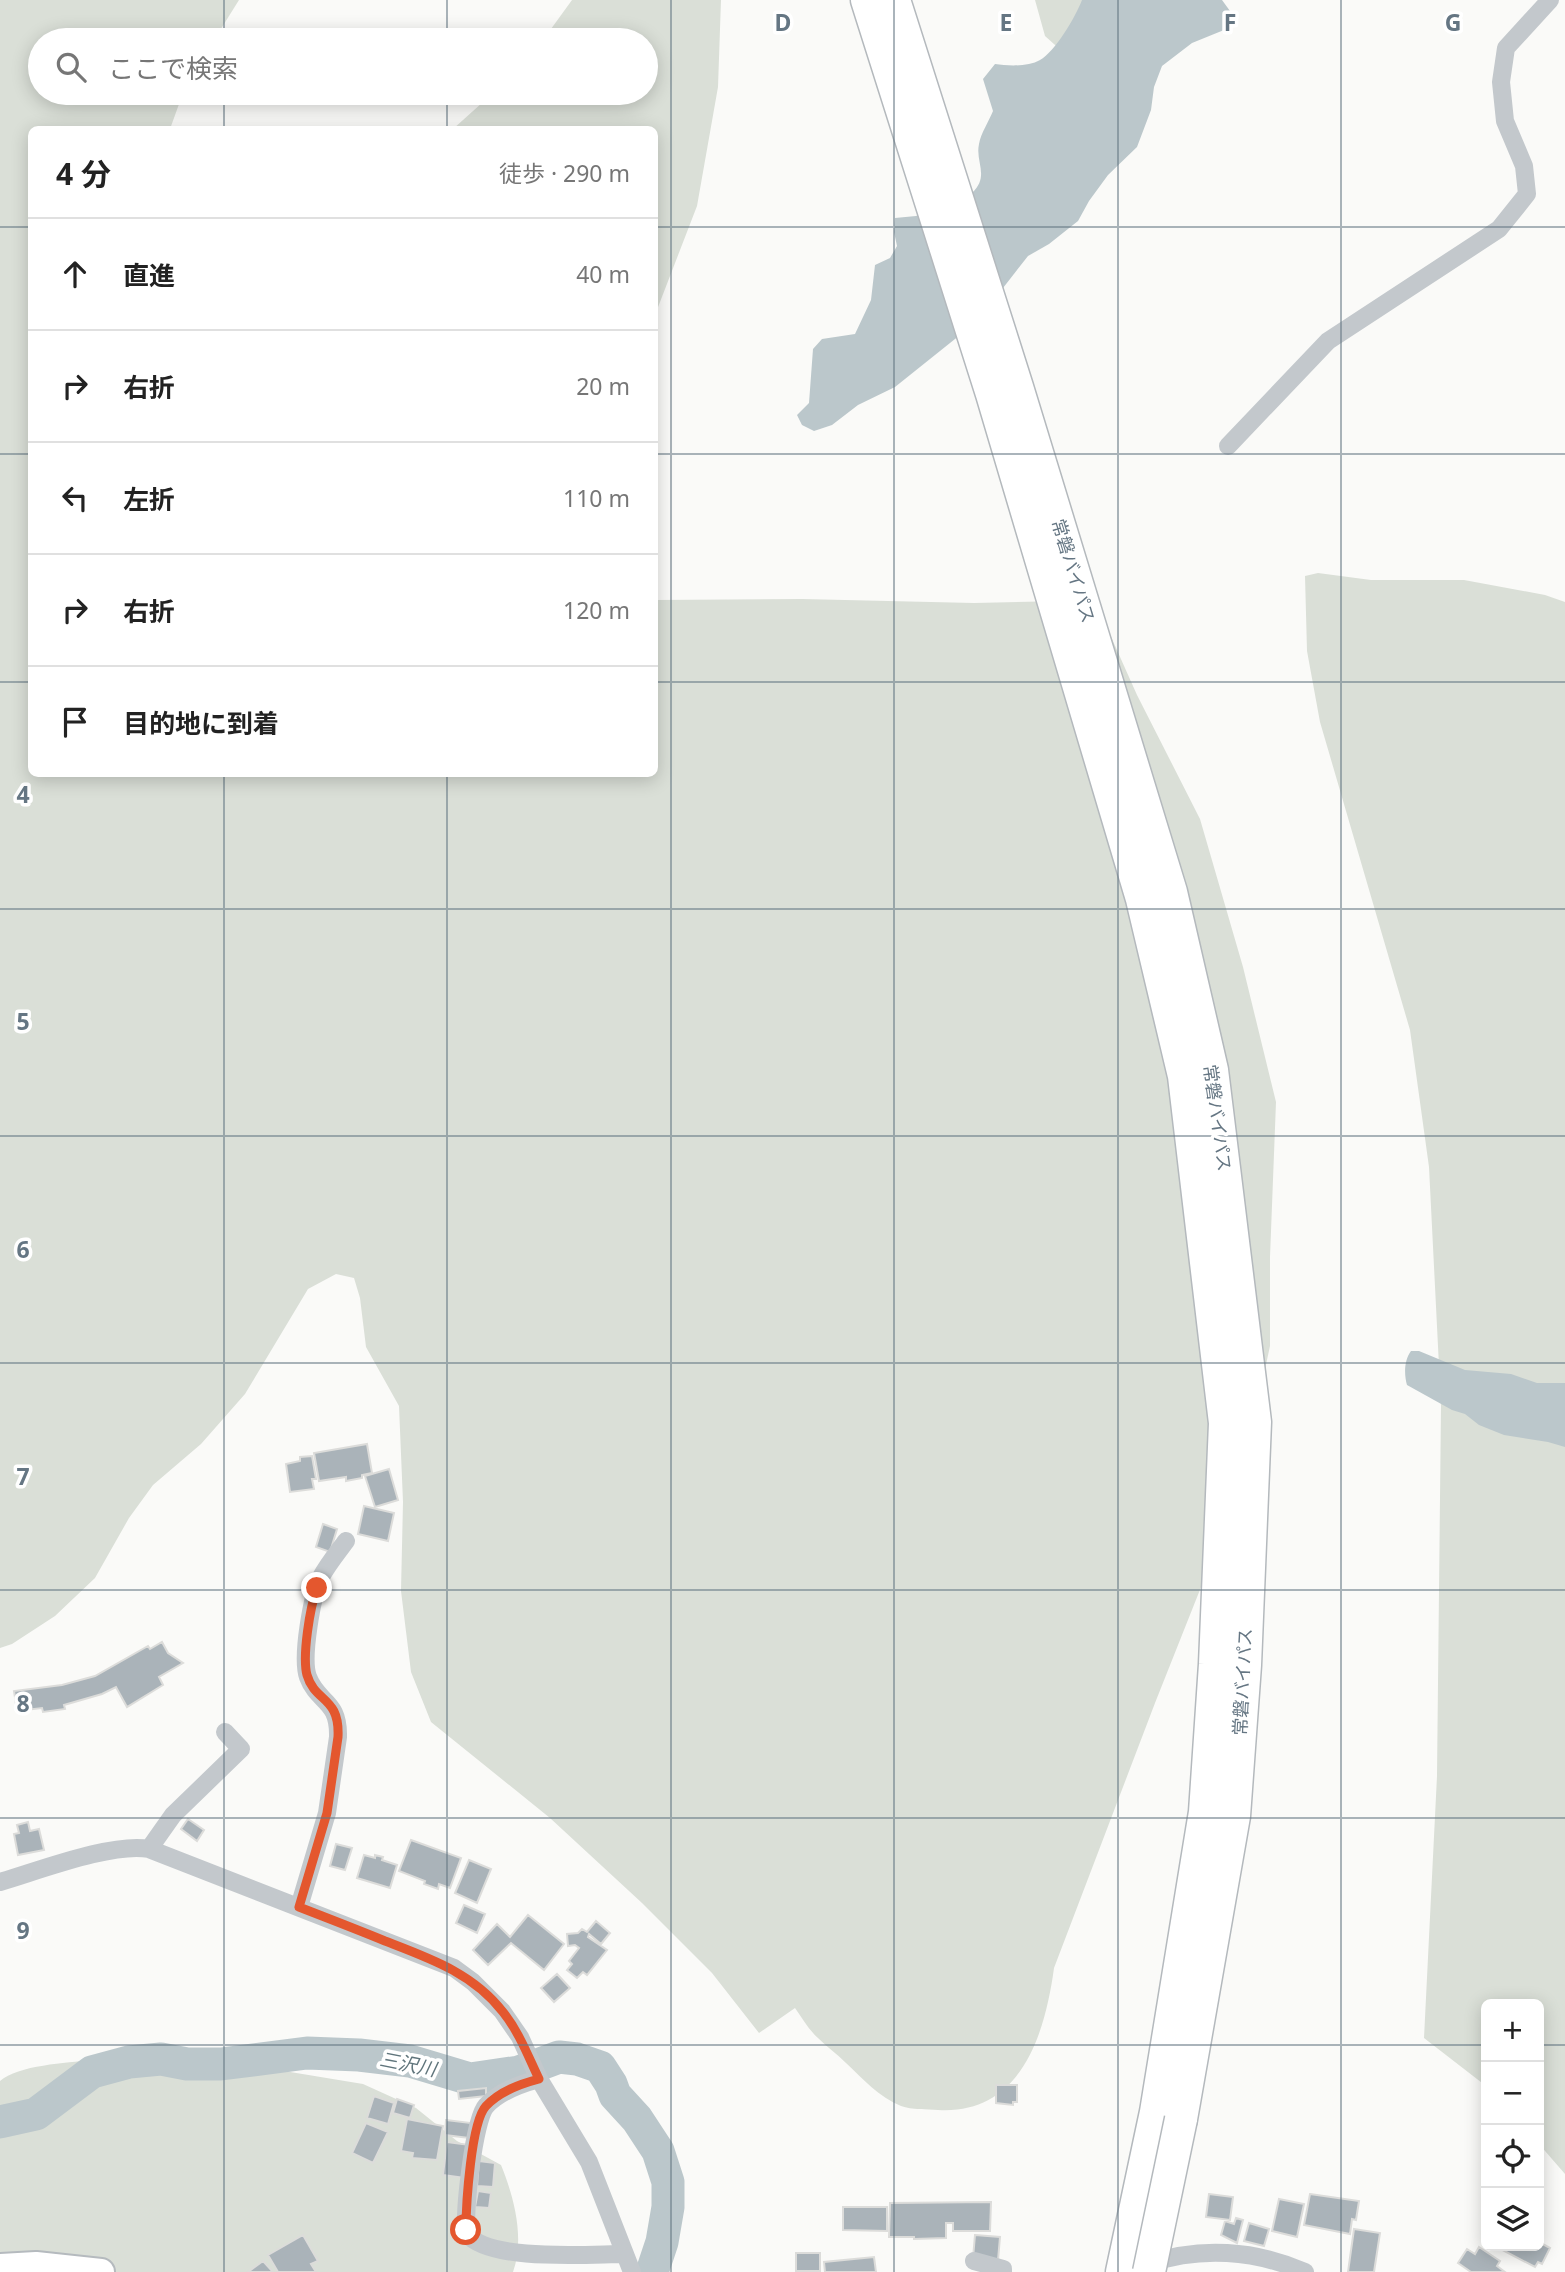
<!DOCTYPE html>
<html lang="ja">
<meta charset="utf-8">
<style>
body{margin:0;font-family:"Noto Sans","Noto Sans JP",sans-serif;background:#f6f6f6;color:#222}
.controls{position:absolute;right:21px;bottom:21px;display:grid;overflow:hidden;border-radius:10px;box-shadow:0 4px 18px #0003}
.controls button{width:63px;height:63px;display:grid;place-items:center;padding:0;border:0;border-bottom:2px solid #e0e0e0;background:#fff;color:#222;font:35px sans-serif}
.stop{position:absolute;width:21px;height:21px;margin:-16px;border:5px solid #e4572e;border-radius:50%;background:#fff}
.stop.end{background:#e4572e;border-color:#fff;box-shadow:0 2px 7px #0008}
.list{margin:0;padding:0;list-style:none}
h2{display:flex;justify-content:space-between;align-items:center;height:91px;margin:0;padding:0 28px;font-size:30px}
h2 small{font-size:23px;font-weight:400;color:#767676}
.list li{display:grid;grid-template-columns:46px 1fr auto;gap:21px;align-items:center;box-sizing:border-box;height:112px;padding:0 28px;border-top:2px solid #e0e0e0}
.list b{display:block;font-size:26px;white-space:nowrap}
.list em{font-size:23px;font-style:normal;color:#767676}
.icon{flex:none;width:38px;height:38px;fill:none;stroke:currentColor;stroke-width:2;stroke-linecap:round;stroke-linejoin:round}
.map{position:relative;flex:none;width:1565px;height:2272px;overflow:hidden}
.search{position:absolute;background:#fff;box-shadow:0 4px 18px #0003;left:28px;top:28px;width:630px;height:77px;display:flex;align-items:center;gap:18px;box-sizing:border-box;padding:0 24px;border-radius:38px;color:#767676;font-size:26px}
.panel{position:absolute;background:#fff;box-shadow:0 4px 18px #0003;left:28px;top:126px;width:630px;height:651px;border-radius:10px}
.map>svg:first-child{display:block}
.green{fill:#dadfd7}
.water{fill:#bbc7cb}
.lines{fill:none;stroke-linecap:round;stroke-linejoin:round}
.river{stroke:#bbc7cb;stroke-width:33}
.building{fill:#aab3b9;stroke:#dcdcda;stroke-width:2}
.primary-casing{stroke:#b5babe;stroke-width:30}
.highway-casing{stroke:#b4b9bd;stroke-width:35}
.street{stroke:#c3c8cc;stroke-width:18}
.primary{stroke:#fff;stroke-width:26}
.highway{stroke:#fff;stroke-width:32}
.highway-bridge-casing{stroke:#b4b9bd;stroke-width:35;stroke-linecap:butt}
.highway-bridge{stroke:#fff;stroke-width:32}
.route{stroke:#e4572e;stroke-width:9}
.grid{fill:none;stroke:#657683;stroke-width:2;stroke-opacity:0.55}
.labels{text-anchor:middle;stroke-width:7;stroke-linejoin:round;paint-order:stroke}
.street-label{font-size:18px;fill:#657683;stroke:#fff}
.water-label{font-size:19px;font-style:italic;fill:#60757c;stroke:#fff}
.grid-label{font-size:23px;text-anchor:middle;font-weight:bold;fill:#657683;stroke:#fff;stroke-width:7;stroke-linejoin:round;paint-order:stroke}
</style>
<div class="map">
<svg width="1565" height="2272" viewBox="0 0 1565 2272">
<rect width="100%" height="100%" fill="#fafaf8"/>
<path class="green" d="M 0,0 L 239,0 L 214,40 L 40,40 L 40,93 L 183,93 L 170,129 L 32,130 L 32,774 L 654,774 L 655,600 L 802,599 L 974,603 L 1063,601 L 1104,621 L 1137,695 L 1200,819 L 1243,967 L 1276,1102 L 1270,1257 L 1270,1346 L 1238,1494 L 1155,1703 L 1054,1968 C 1045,2034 1021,2115 938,2110 C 927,2109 912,2110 901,2106 C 879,2097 863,2079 846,2063 C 837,2054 827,2047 818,2038 C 809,2030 802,2018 795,2008 L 759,2033 L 712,1973 L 642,1903 L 550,1818 L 431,1722 L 411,1672 L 401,1591 L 403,1502 L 399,1406 L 366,1347 L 360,1298 L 354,1278 L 336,1274 L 308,1289 L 245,1394 L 201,1444 L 153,1485 L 129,1518 L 95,1578 L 55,1616 L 12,1644 L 0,1648 Z
M 572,0 L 721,0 L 718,87 L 697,206 L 655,315 L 654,130 L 453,129 L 493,93 L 646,93 L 646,40 L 543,40 Z
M 1035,0 L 1133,0 L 1074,62 L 1045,36 Z
M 1318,573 L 1371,580 L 1464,580 L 1545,595 L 1565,602 L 1565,2174 L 1539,2144 L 1539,2004 L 1486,2004 L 1486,2086 L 1424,2038 L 1437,1776 L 1441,1406 L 1429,1167 L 1410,1030 L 1320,722 L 1307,651 L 1305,576 Z
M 91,2060 L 144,2060 L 217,2068 L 266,2068 L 363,2084 L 416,2108 L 457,2141 L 501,2165 C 514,2197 525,2238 513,2272 L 0,2272 L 0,2081 C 18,2065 67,2063 91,2060 Z"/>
<path class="water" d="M 1082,0 L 1222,0 L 1230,11 L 1224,30 L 1192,43 L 1162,66 L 1154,87 L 1151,110 L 1137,147 L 1108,175 L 1089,201 L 1078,221 L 1049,244 L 1028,256 L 1003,288 L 960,335 L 895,387 L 858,405 L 832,425 L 814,431 L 802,425 L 797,415 L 809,403 L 813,349 L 822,339 L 855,334 L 871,300 L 875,265 L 890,258 L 897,246 L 894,232 L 895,218 L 916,216 L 972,193 C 990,176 975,162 979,144 C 981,133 989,121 993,111 L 983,79 L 995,64 C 1008,66 1028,67 1040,60 C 1055,52 1076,16 1082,0 Z
M 1411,1351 L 1419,1351 L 1465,1370 L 1511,1374 L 1537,1383 L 1565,1383 L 1565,1447 L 1548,1442 L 1504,1435 L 1479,1425 L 1465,1414 L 1452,1410 L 1407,1385 C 1404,1375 1404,1360 1411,1351 Z"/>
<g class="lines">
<path class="river" d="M 0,2122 L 36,2114 L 92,2072 L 129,2062 L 161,2059 L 187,2064 L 221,2064 L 307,2053 L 359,2055 L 410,2061 L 470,2079 L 519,2072 L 559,2057 L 577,2059 L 600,2067 L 611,2084 L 615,2095 L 637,2119 L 658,2151 L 668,2182 L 668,2207 L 662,2242 L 652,2272"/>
</g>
<path class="building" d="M 367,1444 L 372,1473 L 362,1475 L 362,1478 L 346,1481 L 346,1477 L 319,1481 L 314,1453 Z
M 312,1456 L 316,1479 L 312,1479 L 314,1489 L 290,1492 L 286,1464 L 300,1461 L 300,1457 Z
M 389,1469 L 398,1500 L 375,1507 L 365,1476 Z
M 364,1506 L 394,1513 L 388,1541 L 358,1534 Z
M 323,1524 L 337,1529 L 330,1552 L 316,1547 Z
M 162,1642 L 168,1653 L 183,1663 L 159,1677 L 163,1685 L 127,1707 L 116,1687 L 102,1694 L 64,1705 L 65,1709 L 43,1712 L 42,1708 L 17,1711 L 14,1691 L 62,1685 L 95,1676 L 148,1646 L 150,1649 Z
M 188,1819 L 204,1830 L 197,1841 L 181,1829 Z
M 28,1822 L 30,1831 L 39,1829 L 44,1850 L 18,1855 L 14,1834 L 19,1833 L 17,1825 Z
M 411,1840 L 461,1858 L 450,1888 L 439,1884 L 438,1889 L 424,1884 L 425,1881 L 399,1871 Z
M 336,1844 L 352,1848 L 345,1870 L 330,1866 Z
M 364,1855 L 375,1858 L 375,1855 L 383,1857 L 382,1860 L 397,1865 L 390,1888 L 357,1878 Z
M 469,1860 L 491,1869 L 477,1903 L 455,1893 Z
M 464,1905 L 485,1914 L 477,1933 L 456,1923 Z
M 528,1915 L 564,1944 L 544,1970 L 511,1943 L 488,1965 L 473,1950 L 497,1924 L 510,1937 Z
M 596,1921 L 610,1933 L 601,1944 L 589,1934 L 588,1937 L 607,1950 L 587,1975 L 583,1972 L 577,1978 L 567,1970 L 572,1964 L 569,1961 L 579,1948 L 575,1945 L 568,1946 L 567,1934 L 578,1933 L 582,1929 L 587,1932 Z
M 557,1974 L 570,1988 L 554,2002 L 541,1988 Z
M 996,2085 L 1017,2085 L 1017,2102 L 1013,2102 L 1013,2105 L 996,2103 Z
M 486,2088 L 486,2096 L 459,2099 L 458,2091 Z
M 374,2096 L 394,2103 L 388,2124 L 367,2118 Z
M 397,2099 L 414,2105 L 410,2118 L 393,2113 Z
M 407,2119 L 443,2126 L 437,2160 L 412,2158 L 413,2153 L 401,2151 Z
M 446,2120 L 471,2123 L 469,2138 L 445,2135 Z
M 366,2123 L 388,2132 L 373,2163 L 352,2153 Z
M 447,2142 L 470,2145 L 465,2178 L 443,2175 Z
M 479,2161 L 495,2163 L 493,2187 L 477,2186 Z
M 478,2191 L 491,2193 L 489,2208 L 475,2207 Z
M 1209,2194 L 1233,2197 L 1230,2220 L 1206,2217 Z
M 1310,2194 L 1359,2201 L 1356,2220 L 1352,2219 L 1350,2234 L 1304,2225 Z
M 1279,2199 L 1304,2204 L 1297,2237 L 1272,2231 Z
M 991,2202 L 990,2231 L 953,2231 L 953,2223 L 946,2223 L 946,2238 L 914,2239 L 914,2237 L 889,2237 L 890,2203 Z
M 843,2207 L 887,2207 L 887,2231 L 843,2230 Z
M 1236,2218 L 1243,2220 L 1237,2243 L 1221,2235 L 1225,2221 L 1234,2224 Z
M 1249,2223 L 1269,2229 L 1264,2246 L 1244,2241 Z
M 1354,2229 L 1380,2233 L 1374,2272 L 1348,2272 Z
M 303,2235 L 318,2261 L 311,2264 L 316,2272 L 278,2272 L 268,2255 Z
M 975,2235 L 1000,2237 L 998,2260 L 973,2258 Z
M 1539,2242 L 1550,2248 L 1542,2264 L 1538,2262 L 1535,2267 L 1495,2246 L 1539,2246 Z
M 1479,2247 L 1500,2261 L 1497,2266 L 1505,2272 L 1471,2272 L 1458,2263 L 1467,2249 L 1475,2254 Z
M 796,2253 L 820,2253 L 820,2271 L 796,2271 Z
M 874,2257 L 876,2272 L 825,2272 L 824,2262 Z
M 263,2261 L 273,2272 L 248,2272 Z"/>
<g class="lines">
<defs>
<path id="primary" d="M 0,2267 L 36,2265 L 101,2272"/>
<path id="highway" d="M 867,0 L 992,394 L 1142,899 L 1184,1076 L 1225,1423 L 1215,1664 L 1205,1812 L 1156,2112 L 1122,2272
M 894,0 L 1017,387 L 1171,892 L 1212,1070 L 1255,1422 L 1245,1665 L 1234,1816 L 1181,2119"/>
</defs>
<use href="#primary" class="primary-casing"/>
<use href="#highway" class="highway-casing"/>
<path class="street" d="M 1228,446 L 1328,341 L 1499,229 L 1527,194 L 1524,166 L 1505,121 L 1501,82 L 1506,48 L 1550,0
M 149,1849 L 173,1815 L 241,1749 L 225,1732
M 0,1882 C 38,1871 113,1842 149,1849 L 454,1968 L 473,1982 L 502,2011 L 520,2037 L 539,2079 L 589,2162 L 632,2272
M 299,1907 L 327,1813 L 338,1737 C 339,1699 318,1704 308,1677 C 301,1658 312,1595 321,1577 C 328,1564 338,1552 346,1541
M 539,2079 C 520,2084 500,2091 486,2106 C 474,2119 463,2216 467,2234 C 490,2262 589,2254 625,2254
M 974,2261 L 1003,2269 L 1003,2272
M 1148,2264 C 1200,2246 1255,2250 1305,2272"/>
<use href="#primary" class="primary"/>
<use href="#highway" class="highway"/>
<defs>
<path id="highway-bridge" d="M 1149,2272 L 1181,2119"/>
</defs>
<use href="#highway-bridge" class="highway-bridge-casing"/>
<use href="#highway-bridge" class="highway-bridge"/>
</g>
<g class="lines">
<path class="route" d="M 317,1588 C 310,1607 302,1656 307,1675 C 315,1703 340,1696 338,1737 L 327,1813 L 299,1907 C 327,1918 356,1929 385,1941 C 429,1958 473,1973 503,2012 C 519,2032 528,2056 539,2079 C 520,2084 500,2091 486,2106 C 471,2122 466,2205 466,2230"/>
</g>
<path class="grid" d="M 224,0 L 224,40M 447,0 L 447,40M 671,0 L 671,2272M 894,0 L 894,2272M 1118,0 L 1118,2272M 1341,0 L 1341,2272M 224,93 L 224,130M 447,93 L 447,130M 0,227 L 32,227M 654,227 L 1565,227M 0,454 L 32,454M 654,454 L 1565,454M 0,682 L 32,682M 654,682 L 1565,682M 224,774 L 224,2272M 447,774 L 447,2272M 0,909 L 1565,909M 0,1136 L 1565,1136M 0,1363 L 1565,1363M 0,1590 L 1565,1590M 0,1818 L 1565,1818M 0,2045 L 1486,2045M 1539,2045 L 1565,2045"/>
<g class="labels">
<g class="street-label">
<text transform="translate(1073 571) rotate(73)" y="6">常磐バイパス</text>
<text transform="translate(1217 1118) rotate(82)" y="6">常磐バイパス</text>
<text transform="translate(1243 1682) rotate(-87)" y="6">常磐バイパス</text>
</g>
<g class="water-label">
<text transform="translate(408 2064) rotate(11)" y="7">三沢川</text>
</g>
</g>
<g class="grid-label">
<text x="783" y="31">D</text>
<text x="1006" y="31">E</text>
<text x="1230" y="31">F</text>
<text x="1453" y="31">G</text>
<text x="23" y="803">4</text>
<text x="23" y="1030">5</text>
<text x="23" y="1258">6</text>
<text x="23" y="1485">7</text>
<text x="23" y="1712">8</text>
<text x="23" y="1939">9</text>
</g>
</svg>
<div class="controls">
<button>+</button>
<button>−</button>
<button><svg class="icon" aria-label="locate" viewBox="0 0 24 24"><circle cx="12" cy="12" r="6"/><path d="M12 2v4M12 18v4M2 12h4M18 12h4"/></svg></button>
<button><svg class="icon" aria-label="layers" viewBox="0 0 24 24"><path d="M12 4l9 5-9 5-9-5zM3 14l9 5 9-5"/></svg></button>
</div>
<div class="stop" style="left:466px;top:2230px"></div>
<div class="stop end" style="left:317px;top:1588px"></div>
<div class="search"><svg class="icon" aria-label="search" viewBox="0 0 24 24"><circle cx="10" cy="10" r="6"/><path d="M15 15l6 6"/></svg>ここで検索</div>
<section class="panel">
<h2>4 分<small>徒歩 · 290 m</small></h2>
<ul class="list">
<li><svg class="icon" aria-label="ahead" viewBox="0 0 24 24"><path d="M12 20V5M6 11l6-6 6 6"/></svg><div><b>直進</b></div><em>40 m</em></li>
<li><svg class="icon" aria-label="right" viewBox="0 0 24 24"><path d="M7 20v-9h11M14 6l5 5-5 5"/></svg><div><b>右折</b></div><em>20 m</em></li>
<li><svg class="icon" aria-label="left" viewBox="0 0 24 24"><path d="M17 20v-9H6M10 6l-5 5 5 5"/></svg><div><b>左折</b></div><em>110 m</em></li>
<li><svg class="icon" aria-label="right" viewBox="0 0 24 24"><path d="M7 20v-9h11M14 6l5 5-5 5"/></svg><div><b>右折</b></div><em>120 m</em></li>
<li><svg class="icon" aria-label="arrive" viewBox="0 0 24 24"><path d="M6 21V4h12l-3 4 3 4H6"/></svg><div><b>目的地に到着</b></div></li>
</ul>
</section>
</div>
